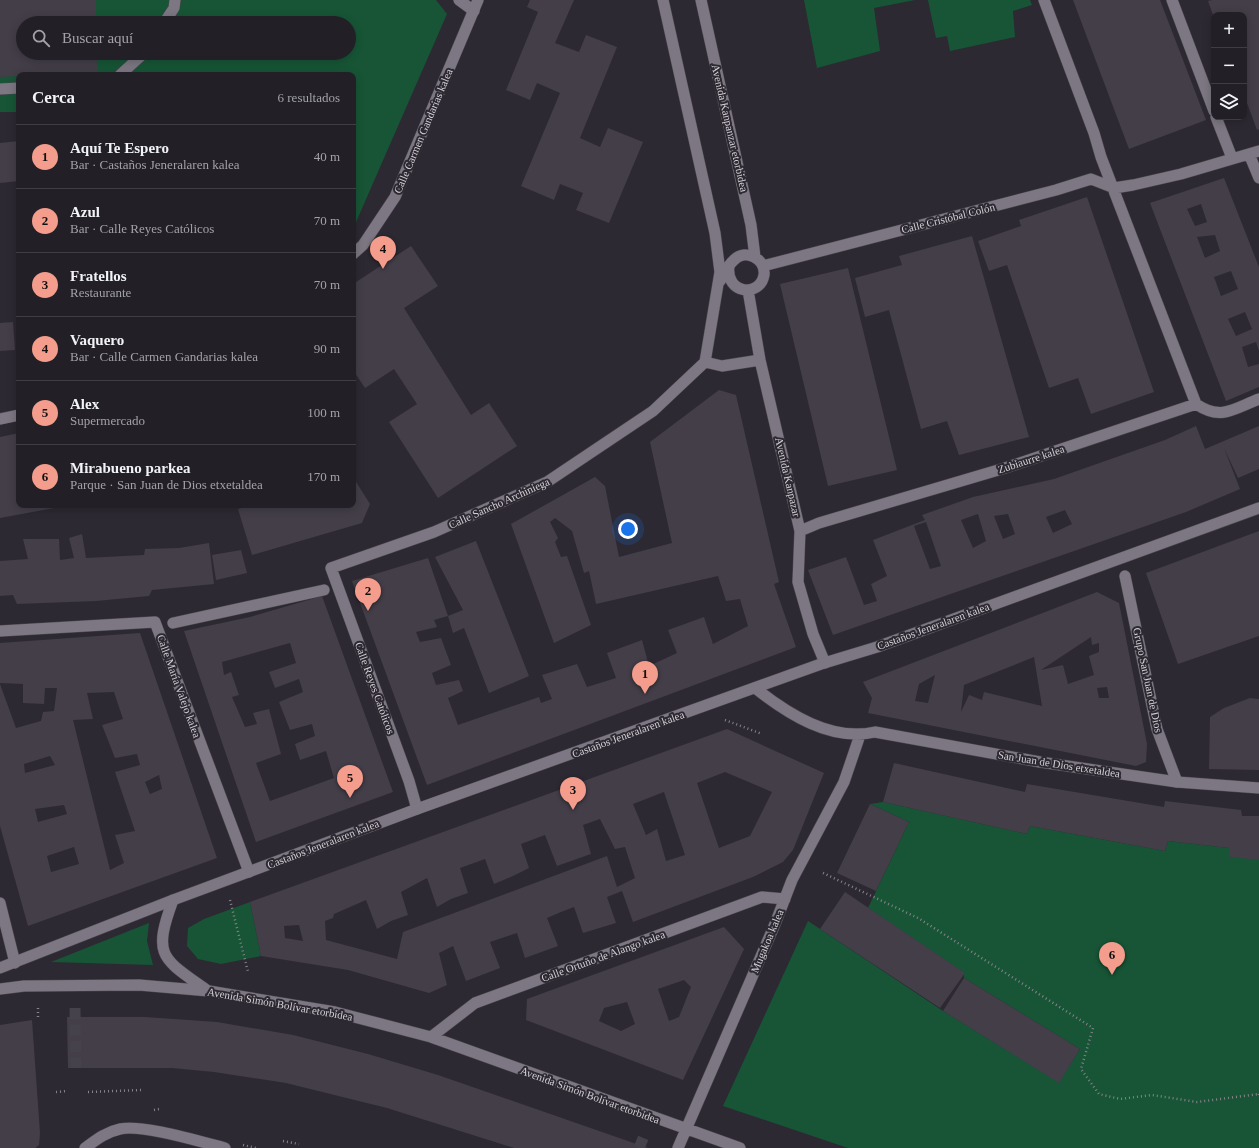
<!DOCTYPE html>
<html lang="es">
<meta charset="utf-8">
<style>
body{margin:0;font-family:"Times New Roman",serif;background:#2e2c32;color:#f1f3f6}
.controls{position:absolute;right:12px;top:12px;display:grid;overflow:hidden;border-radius:8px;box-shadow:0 2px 10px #0003}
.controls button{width:36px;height:36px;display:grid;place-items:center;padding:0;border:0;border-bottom:1px solid #3f3d43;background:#221f26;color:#f1f3f6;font:20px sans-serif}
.you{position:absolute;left:628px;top:529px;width:14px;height:14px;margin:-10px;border:3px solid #fff;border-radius:50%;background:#1a73e8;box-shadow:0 0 0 6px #1a73e833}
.badge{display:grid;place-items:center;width:26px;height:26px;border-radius:50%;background:#f49d8d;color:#111;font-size:13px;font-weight:700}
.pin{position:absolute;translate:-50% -33px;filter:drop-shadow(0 1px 2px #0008)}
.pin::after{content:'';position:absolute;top:21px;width:14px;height:12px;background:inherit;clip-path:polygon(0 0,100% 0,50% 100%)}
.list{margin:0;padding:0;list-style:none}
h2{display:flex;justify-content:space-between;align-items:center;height:52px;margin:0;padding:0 16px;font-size:17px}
h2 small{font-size:13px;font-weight:400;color:#a2a2a7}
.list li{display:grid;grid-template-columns:26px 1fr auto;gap:12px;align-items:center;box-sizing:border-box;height:64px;padding:0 16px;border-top:1px solid #3f3d43}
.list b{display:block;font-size:15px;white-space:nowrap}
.list p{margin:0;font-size:13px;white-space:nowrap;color:#a2a2a7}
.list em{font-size:13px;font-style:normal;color:#a2a2a7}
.icon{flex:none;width:22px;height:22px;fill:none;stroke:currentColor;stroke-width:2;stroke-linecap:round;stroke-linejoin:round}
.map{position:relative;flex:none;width:1259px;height:1148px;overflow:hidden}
.search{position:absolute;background:#221f26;box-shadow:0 2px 10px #0003;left:16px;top:16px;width:340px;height:44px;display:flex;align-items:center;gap:10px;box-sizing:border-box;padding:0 14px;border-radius:22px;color:#a2a2a7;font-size:15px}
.panel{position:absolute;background:#221f26;box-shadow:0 2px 10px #0003;left:16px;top:72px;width:340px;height:436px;border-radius:8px}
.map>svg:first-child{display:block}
.green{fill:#175536;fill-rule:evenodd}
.building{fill:#433e48;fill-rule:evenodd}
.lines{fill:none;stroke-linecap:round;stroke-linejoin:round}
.pedestrian-tunnel{stroke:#46424b;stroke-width:11;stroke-dasharray:11 5.5;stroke-linecap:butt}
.service-casing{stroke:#4b464f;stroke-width:12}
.pedestrian-casing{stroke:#4b464f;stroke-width:12}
.minor-casing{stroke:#4b464f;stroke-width:12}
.tertiary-casing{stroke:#4b464f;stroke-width:12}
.path{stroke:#87838a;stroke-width:2.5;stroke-dasharray:1 3;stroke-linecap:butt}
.service{stroke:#7c7782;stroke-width:11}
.pedestrian{stroke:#7c7782;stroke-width:11}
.minor{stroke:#7c7782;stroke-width:11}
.tertiary{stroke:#7c7782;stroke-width:11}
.labels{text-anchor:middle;stroke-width:4;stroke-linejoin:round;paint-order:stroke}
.street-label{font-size:11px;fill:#d4d0d6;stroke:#2d2932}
</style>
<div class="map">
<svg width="1259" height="1148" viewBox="0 0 1259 1148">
<rect width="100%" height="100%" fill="#2d2932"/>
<path class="green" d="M 0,0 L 436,0 L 447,14 L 353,229 L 353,75 L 19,75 L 19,112 L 0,112 ZM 23,23 L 349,23 L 349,53 L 23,53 Z
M 804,0 L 915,0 L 874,8 L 880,51 L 817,68 Z
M 928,0 L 1030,0 L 1032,5 L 1013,11 L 1015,37 L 950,51 L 947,36 L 936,38 Z
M 883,802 L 1027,834 L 1030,826 L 1165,851 L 1168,841 L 1229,848 L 1259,859 L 1259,1148 L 848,1148 L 723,1106 L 808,921 L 943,1011 L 1059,1082 L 1080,1049 L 964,978 L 964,973 L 868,908 L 909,822 L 870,804 Z
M 250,902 L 261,956 L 221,964 L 198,959 L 187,946 L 188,928 L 204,919 Z
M 149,923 L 147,941 L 153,965 L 51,962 Z"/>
<path class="building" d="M 0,0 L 96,0 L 96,23 L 23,23 L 23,53 L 97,53 L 98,72 L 0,77 Z
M 530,0 L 574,0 L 555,43 L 579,52 L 586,35 L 617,47 L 580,138 L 600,147 L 608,128 L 643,142 L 609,223 L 576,210 L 583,193 L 560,184 L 554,200 L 521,186 L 560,93 L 537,83 L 530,100 L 506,90 L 538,12 L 527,7 Z
M 1073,0 L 1160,0 L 1206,120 L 1129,149 Z
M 1212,0 L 1259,0 L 1259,129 L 1257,130 L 1244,95 L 1244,15 L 1213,15 L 1208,1 Z
M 19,141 L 19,181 L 0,183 L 0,143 Z
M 1224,178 L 1259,267 L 1259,351 L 1256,342 L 1242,347 L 1248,367 L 1259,364 L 1259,387 L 1226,401 L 1150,203 ZM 1201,204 L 1207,222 L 1195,226 L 1187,209 ZM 1215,235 L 1220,251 L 1205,258 L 1197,237 ZM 1231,271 L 1238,289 L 1221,296 L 1214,277 ZM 1245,312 L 1252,329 L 1236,336 L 1228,319 Z
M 1087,197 L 1154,392 L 1091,414 L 1078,378 L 1049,388 L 1007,265 L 989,271 L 978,241 L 1021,226 L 1019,220 Z
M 972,236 L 1029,437 L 959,455 L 947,421 L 921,429 L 889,310 L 865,317 L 855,278 L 902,265 L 899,256 Z
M 411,246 L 438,286 L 404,308 L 471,415 L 489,403 L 517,446 L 438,498 L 389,422 L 417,404 L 394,369 L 365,388 L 353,370 L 353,284 Z
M 848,268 L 897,470 L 828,486 L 780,284 Z
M 13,322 L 15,350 L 0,351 L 0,323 Z
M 719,390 L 736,395 L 779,582 L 774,584 L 796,647 L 427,785 L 352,581 L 428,558 L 448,616 L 434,620 L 437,627 L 416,632 L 420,642 L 441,638 L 451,665 L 432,673 L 436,685 L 459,680 L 463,691 L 448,698 L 458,725 L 539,697 L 541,703 L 552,699 L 542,675 L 577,664 L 587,687 L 616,678 L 607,653 L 642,640 L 649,666 L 677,653 L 668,630 L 704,617 L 713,644 L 748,626 L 740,599 L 726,601 L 718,576 L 596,604 L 589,571 L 584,573 L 572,531 L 555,518 L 550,522 L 558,538 L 555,542 L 561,557 L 567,556 L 591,625 L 554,643 L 511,524 L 595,477 L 605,486 L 619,557 L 672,543 L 650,442 Z
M 1196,426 L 1205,449 L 1259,426 L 1259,469 L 1238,478 L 1224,448 L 1240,489 L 1186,512 L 833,635 L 808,570 L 846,557 L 864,605 L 877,601 L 871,584 L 887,576 L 873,540 L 925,520 L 922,515 L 973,497 L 1054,479 L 1165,440 ZM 1065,510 L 1072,524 L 1053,533 L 1046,517 ZM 978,514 L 986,541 L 973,548 L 961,520 ZM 1008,514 L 1015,534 L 1003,539 L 994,516 ZM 926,522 L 941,566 L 930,569 L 914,526 Z
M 19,433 L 19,505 L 65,506 L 0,518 L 0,437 Z
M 353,477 L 370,504 L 362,523 L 252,555 L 238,509 L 252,505 L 353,505 Z
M 1259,531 L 1259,636 L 1178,664 L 1146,573 Z
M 82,534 L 86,558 L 144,555 L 145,549 L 179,548 L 209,543 L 214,584 L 152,590 L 149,596 L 96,601 L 17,604 L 13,595 L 0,596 L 0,561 L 28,559 L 23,539 L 59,539 L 60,560 L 74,558 L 69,538 Z
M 476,541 L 529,676 L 489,693 L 464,628 L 453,633 L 448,616 L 463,610 L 435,557 Z
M 241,550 L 247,573 L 216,580 L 212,555 Z
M 1097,592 L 1119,603 L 1147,744 L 1146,762 L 1136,766 L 868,713 L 872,698 L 863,682 ZM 1091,637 L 1092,645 L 1099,643 L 1099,652 L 1089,656 L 1094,675 L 1068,684 L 1063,665 L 1041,670 ZM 1034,657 L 1042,706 L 984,692 L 982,700 L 969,695 L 961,712 L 964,685 ZM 935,675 L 928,703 L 915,701 L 919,684 ZM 1107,687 L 1109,698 L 1099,698 L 1097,688 Z
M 322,596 L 393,792 L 256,842 L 184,631 L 250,617 ZM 290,643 L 296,663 L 269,672 L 275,688 L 299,679 L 303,692 L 279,702 L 290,730 L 312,724 L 315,736 L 295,744 L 300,760 L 326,751 L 334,778 L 270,801 L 256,763 L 281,754 L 269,709 L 253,713 L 257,724 L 245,727 L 232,697 L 239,695 L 231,672 L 224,675 L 222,662 Z
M 140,633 L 217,858 L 28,926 L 0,826 L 0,684 L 16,728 L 41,721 L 43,712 L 54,711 L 57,688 L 45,688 L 44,704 L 23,703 L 23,684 L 0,683 L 0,643 ZM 114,692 L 123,719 L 102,725 L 115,758 L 137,754 L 140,765 L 115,772 L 135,831 L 115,835 L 124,863 L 110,870 L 73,720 L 93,719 L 87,693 ZM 50,756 L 55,765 L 25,773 L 24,764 ZM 159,775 L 162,789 L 150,794 L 145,782 ZM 64,805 L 67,814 L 38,822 L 35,809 ZM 74,847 L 79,864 L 51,872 L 47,856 Z
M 1250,698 L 1259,699 L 1259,770 L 1209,769 L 1210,717 L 1224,708 Z
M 727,729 L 824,773 L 793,850 L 783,862 L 753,877 L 633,922 L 622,891 L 607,897 L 616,923 L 583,933 L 574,907 L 561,912 L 547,918 L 558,946 L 525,958 L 517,933 L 490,942 L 500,968 L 466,981 L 453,946 L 439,953 L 447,985 L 429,993 L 348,970 L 261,956 L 250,902 ZM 725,772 L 772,792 L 750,836 L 719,848 L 697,783 ZM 664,792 L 685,855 L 666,861 L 657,829 L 646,835 L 633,804 ZM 600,819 L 615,849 L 625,847 L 635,878 L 617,887 L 607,856 L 403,932 L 397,959 L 326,940 L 325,921 L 333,918 L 334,914 L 366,900 L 377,929 L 391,921 L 408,915 L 401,892 L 427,878 L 437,907 L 451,899 L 468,893 L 460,868 L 485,859 L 494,884 L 513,876 L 529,868 L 521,844 L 545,835 L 557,866 L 591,854 L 583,825 ZM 299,925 L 303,941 L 285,938 L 284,926 Z
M 894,763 L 1025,792 L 1027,784 L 1164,807 L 1165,801 L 1241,810 L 1242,816 L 1259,816 L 1259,860 L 1230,857 L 1229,848 L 1168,841 L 1165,851 L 1030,826 L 1027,834 L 883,802 Z
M 870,804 L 909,822 L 876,891 L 837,873 Z
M 845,892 L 965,973 L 940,1008 L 820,929 Z
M 724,927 L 744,949 L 683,1080 L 526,1020 L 527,999 ZM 684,980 L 691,987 L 679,1017 L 669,1021 L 658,989 ZM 627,1002 L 635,1024 L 621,1031 L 599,1021 L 604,1008 Z
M 964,978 L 1080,1049 L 1059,1083 L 943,1011 Z
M 67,1017 L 145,1017 L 217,1022 L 293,1035 L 368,1054 L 438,1075 L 648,1148 L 514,1148 L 387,1108 L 286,1083 L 214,1072 L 172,1068 L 68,1068 Z
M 32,1020 L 40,1133 L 39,1145 L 35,1148 L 0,1148 L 0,1025 Z"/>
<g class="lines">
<path class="pedestrian-tunnel" d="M 75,1008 L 76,1068
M 639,1148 L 644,1136"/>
<defs>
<path id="service" d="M 459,0 L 474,11"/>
<path id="pedestrian" d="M 1125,576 L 1157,729 L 1177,782
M 173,623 L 324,590"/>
<path id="minor" d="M 701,0 L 751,225 L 755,257
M 1044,0 L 1094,133 L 1101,157 L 1196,404
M 1172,0 L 1214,111
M 164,23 L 174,8 L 175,0
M 120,75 L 144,53
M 0,89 L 19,88
M 1216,117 L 1232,158
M 1249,154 L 1259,178
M 353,254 L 363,245 L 395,197 L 478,0
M 763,266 L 1056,190 L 1091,179 L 1114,188 L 1133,185 L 1181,174 L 1259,151
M 720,281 C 724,274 728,265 734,260 C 746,248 766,259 764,275 C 760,298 725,294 729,266
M 748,290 L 760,360 L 800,531 L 798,582 L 813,634 L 825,663
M 705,362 L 722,366 L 760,360
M 0,419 L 19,415
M 800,531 L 819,523 L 1005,468 L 1196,404 C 1221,421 1233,409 1259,399
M 0,631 L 155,622 L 249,872
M 755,688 C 788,714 831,742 875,732 L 1040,762 L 1177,782 L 1259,788
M 417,809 L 409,781 L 331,568 L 434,532 L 547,482 L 653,411 L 705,362 L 720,272 L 715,233 L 663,0
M 173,900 C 152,957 162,958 208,991
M 0,903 L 15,963
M 0,989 L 24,986 L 139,985 L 209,991 L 335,1012 L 431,1037 L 740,1148
M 431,1037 L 475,1003 L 762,897 L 785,899
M 85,1148 C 96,1140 106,1132 120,1129 C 142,1124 201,1142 225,1148
M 678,1148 L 775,924 L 792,880 L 844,782 L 860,735"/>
<path id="tertiary" d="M 0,968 L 173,900 L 417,809 L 821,664 L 877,647 L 1259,508"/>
</defs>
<use href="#service" class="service-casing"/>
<use href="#pedestrian" class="pedestrian-casing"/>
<use href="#minor" class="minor-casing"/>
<use href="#tertiary" class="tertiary-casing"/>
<path class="path" d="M 725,720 L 762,734
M 823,873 L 918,918 L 1093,1028 L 1081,1069 L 1099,1094 L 1120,1099 L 1152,1095 L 1197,1102 L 1259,1094
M 230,900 L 248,972
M 38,1008 L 38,1017
M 56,1092 L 67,1091
M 88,1092 L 141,1090
M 1259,1094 L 1259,1098
M 154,1110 L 159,1109
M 283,1141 L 299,1144
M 243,1145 L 256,1148"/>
<use href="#service" class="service"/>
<use href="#pedestrian" class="pedestrian"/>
<use href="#minor" class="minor"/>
<use href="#tertiary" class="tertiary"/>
</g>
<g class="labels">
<g class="street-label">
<text transform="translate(730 128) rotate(77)" y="4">Avenida Kanpanzar etorbidea</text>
<text transform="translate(423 131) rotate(-67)" y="4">Calle Carmen Gandarias kalea</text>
<text transform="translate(948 218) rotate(-14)" y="4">Calle Cristóbal Colón</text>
<text transform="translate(1031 459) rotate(-18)" y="4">Zubiaurre kalea</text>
<text transform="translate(788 477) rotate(77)" y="4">Avenida Kanpazar</text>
<text transform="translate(499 503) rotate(-24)" y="4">Calle Sancho Archiniega</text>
<text transform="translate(933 626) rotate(-20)" y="4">Castaños Jeneralaren kalea</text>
<text transform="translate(1148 680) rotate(78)" y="4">Grupo San Juan de Dios</text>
<text transform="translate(179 686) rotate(70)" y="4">Calle María Valejo kalea</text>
<text transform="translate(375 688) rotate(70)" y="4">Calle Reyes Católicos</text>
<text transform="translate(628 734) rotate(-20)" y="4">Castaños Jeneralaren kalea</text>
<text transform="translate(1059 764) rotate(9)" y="4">San Juan de Dios etxetaldea</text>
<text transform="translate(323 844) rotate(-21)" y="4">Castaños Jeneralaren kalea</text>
<text transform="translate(767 941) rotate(-67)" y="4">Mugakoa kalea</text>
<text transform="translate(603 956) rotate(-20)" y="4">Calle Ortuño de Alango kalea</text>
<text transform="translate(280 1004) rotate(10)" y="4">Avenida Simón Bolívar etorbidea</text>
<text transform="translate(590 1095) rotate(20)" y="4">Avenida Simón Bolívar etorbidea</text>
</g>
</g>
</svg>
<div class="controls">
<button>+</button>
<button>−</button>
<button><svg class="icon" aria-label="layers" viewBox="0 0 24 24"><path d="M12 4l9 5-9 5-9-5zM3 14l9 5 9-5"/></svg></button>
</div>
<div class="you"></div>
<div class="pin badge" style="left:645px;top:694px">1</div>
<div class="pin badge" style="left:368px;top:611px">2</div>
<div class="pin badge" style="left:573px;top:810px">3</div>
<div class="pin badge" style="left:383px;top:269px">4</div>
<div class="pin badge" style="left:350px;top:798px">5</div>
<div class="pin badge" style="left:1112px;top:975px">6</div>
<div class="search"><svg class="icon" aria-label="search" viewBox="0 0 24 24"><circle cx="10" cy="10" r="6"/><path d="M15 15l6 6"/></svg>Buscar aquí</div>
<section class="panel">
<h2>Cerca<small>6 resultados</small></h2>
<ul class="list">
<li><span class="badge">1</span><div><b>Aquí Te Espero</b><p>Bar · Castaños Jeneralaren kalea</p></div><em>40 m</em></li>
<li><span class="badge">2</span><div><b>Azul</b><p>Bar · Calle Reyes Católicos</p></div><em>70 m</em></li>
<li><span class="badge">3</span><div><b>Fratellos</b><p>Restaurante</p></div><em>70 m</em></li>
<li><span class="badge">4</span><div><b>Vaquero</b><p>Bar · Calle Carmen Gandarias kalea</p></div><em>90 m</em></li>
<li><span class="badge">5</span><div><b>Alex</b><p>Supermercado</p></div><em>100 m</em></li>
<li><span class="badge">6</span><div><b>Mirabueno parkea</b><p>Parque · San Juan de Dios etxetaldea</p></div><em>170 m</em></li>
</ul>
</section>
</div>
